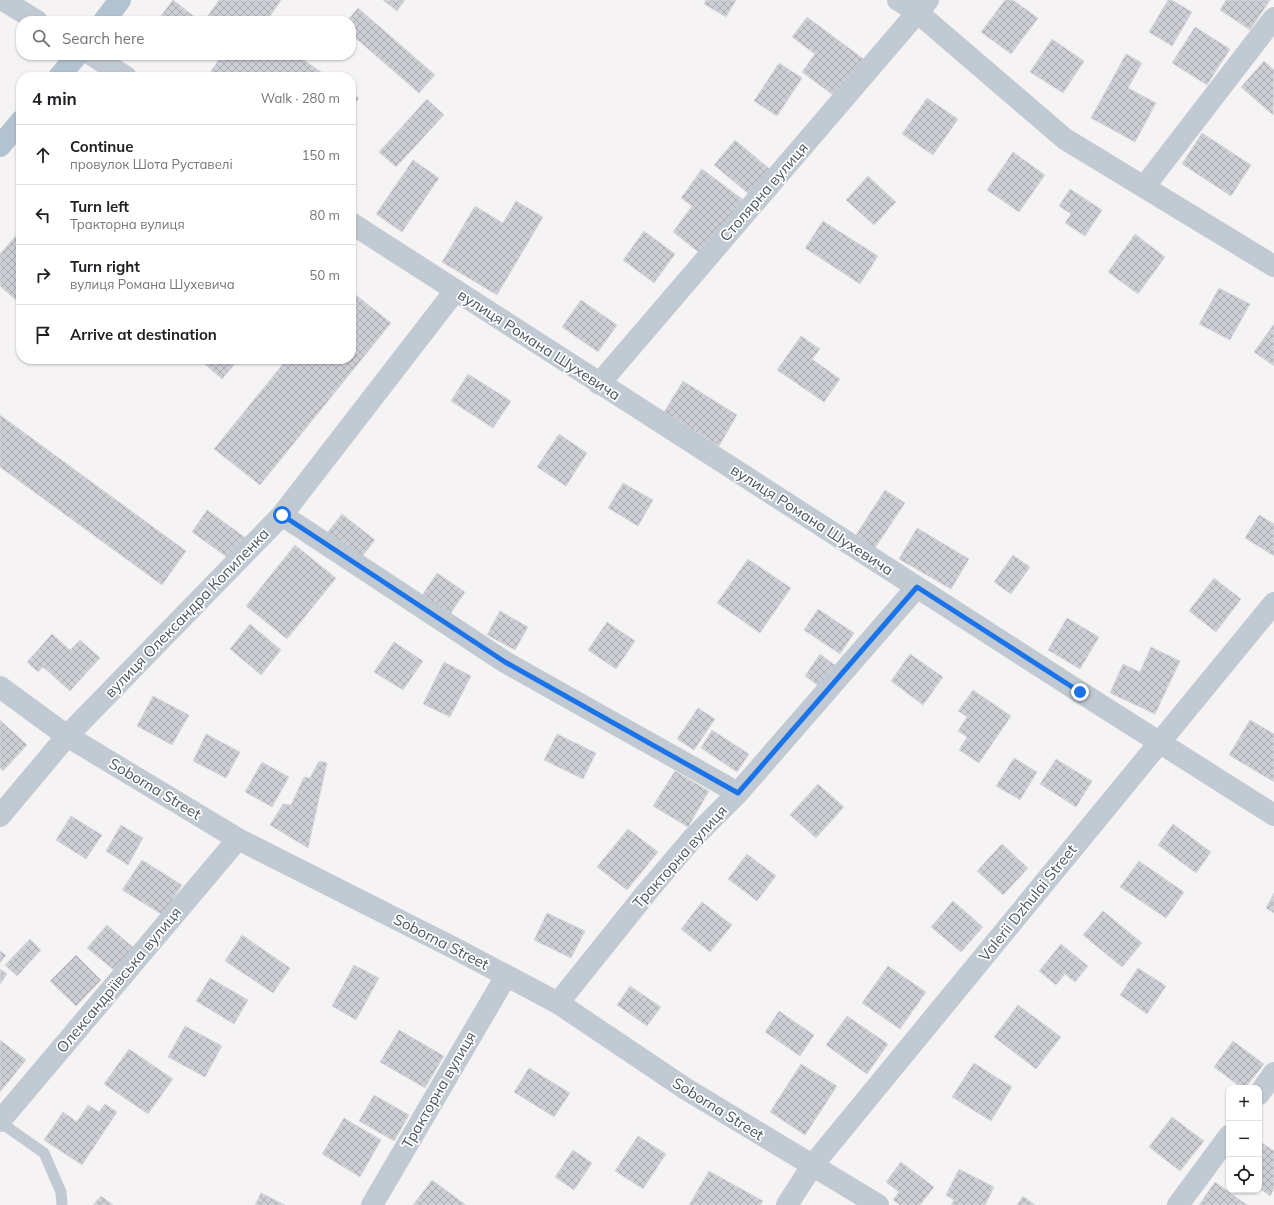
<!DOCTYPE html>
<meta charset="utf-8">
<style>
body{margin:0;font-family:Mulish,sans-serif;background:#f2f2f2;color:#202124}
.controls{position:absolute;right:12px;bottom:12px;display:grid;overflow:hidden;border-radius:8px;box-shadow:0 1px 3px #0004}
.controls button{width:36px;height:36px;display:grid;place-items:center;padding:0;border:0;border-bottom:1px solid #e0e0e0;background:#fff;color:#202124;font:20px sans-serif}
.stop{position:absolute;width:12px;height:12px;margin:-9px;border:3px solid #1a73e8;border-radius:50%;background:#fff}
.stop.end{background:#1a73e8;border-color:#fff;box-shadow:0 1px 4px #0008}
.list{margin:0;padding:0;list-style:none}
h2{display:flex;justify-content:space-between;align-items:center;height:52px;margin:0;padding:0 16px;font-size:17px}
h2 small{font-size:13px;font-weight:400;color:#757577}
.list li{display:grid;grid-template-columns:26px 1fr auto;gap:12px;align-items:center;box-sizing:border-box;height:60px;padding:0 16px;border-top:1px solid #e0e0e0}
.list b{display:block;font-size:15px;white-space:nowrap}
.list p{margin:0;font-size:13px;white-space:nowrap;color:#757577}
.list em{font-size:13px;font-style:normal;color:#757577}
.icon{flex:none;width:22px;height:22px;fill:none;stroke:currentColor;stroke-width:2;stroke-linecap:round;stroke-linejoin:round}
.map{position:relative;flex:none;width:1274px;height:1205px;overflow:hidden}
.search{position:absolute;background:#fff;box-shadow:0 1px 3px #0004;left:16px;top:16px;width:340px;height:44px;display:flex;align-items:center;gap:10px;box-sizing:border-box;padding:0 14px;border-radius:16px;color:#757577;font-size:15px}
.panel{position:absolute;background:#fff;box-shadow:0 1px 3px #0004;left:16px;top:72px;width:340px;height:292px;border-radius:16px}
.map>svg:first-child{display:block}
.building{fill:url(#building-cross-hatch);stroke:#d7d9de}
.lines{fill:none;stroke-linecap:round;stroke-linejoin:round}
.service{stroke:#c1cad2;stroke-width:11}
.minor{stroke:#c1cad2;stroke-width:22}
.primary{stroke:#b3c2d1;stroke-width:22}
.route{stroke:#1a73e8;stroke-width:5}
.labels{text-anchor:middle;stroke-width:3.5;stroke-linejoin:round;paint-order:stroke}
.street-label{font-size:15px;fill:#4a5661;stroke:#fff}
</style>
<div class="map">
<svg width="1274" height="1205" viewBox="0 0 1274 1205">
<defs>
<pattern id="building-cross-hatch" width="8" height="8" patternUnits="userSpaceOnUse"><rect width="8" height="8" fill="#cdcfd5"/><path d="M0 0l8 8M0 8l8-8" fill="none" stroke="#a8abb0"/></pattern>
</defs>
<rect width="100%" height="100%" fill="#f5f3f3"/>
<path class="building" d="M 173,0 L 200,21 L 157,21 Z
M 219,0 L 281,0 L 267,21 L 213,21 L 207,17 Z
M 383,0 L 405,0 L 397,11 Z
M 706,0 L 736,0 L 726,17 L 704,4 Z
M 1005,0 L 1013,0 L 1038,18 L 1011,54 L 981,32 Z
M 1168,0 L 1172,0 L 1192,12 L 1172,46 L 1149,32 Z
M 1226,0 L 1270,0 L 1250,30 L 1220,10 Z
M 358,8 L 435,75 L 419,93 L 351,34 L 351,21 L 347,21 Z
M 807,17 L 865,60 L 837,98 L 802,72 L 815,54 L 792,37 Z
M 1195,27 L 1230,49 L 1207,85 L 1172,63 Z
M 1052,39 L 1084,61 L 1063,93 L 1030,72 Z
M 1126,54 L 1142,63 L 1128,88 L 1156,103 L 1135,142 L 1091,118 Z
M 222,55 L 297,55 L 328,77 L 207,77 Z
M 1264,61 L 1274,70 L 1273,115 L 1241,87 Z
M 779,63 L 802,78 L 777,116 L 754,101 Z
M 351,93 L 359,98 L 351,109 Z
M 927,98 L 958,119 L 933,155 L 902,134 Z
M 427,99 L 444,115 L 396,167 L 379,152 Z
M 1202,133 L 1251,165 L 1231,196 L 1182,164 Z
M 735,140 L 771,170 L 750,195 L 714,165 Z
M 1013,152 L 1045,175 L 1019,212 L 987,190 Z
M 413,160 L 439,178 L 402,232 L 376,214 Z
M 702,169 L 746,202 L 705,257 L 673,232 L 692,206 L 681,198 Z
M 868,176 L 896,202 L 874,225 L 846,200 Z
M 1070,189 L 1102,210 L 1085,236 L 1065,223 L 1071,214 L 1059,206 Z
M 516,201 L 543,217 L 497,295 L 442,262 L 475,206 L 503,223 Z
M 823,221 L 878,256 L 860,284 L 805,248 Z
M 21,230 L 21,297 L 17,301 L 0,286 L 0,254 Z
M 644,231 L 675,254 L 654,283 L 623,260 Z
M 1135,234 L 1165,257 L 1138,294 L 1108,272 Z
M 1219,288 L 1250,304 L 1230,340 L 1199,324 Z
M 351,291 L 391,323 L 260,485 L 214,449 L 287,359 L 351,359 Z
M 581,300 L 617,325 L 598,352 L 562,327 Z
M 1274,324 L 1274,366 L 1254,352 Z
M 801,336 L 820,349 L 812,359 L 840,379 L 824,402 L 777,370 Z
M 199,359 L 239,359 L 222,379 Z
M 468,374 L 511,401 L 493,428 L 451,401 Z
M 683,381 L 737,415 L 719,446 L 664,412 Z
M 0,415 L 186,551 L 162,585 L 0,467 Z
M 559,434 L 587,453 L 566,486 L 537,467 Z
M 623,483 L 653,500 L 638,526 L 608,508 Z
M 885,490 L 905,503 L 875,548 L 856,535 Z
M 207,510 L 246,538 L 231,560 L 192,532 Z
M 342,514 L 375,540 L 357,563 L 324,537 Z
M 1259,515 L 1274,524 L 1274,556 L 1245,538 Z
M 917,528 L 969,559 L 951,589 L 899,559 Z
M 295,545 L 336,578 L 287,639 L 246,606 Z
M 1013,555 L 1030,567 L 1011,594 L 994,582 Z
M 748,559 L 791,588 L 760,633 L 717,603 Z
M 437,573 L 465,592 L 449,616 L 421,597 Z
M 1214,578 L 1241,599 L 1216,632 L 1189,611 Z
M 818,609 L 854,633 L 840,654 L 804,630 Z
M 500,611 L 528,627 L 515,650 L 487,635 Z
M 1067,618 L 1099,637 L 1080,669 L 1048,650 Z
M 607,622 L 635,641 L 616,669 L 588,650 Z
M 250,624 L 281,650 L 261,675 L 230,649 Z
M 52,634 L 70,650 L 80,640 L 100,658 L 70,691 L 43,667 L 38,672 L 27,662 Z
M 394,642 L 423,661 L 403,690 L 374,672 Z
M 1151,647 L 1180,661 L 1155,714 L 1110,693 L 1123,664 L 1140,672 Z
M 820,654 L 840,669 L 825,691 L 805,676 Z
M 910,654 L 943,677 L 923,705 L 891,681 Z
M 444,662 L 471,676 L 450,717 L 423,704 Z
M 973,690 L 1011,716 L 979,763 L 959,750 L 967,737 L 958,731 L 967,717 L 958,711 Z
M 153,696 L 189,715 L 172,745 L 137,726 Z
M 698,708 L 715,719 L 694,750 L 677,739 Z
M 0,720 L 27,745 L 3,771 L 0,768 Z
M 1250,720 L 1274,734 L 1274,782 L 1229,755 Z
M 712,730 L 749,754 L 737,772 L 701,748 Z
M 206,734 L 240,752 L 226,778 L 193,761 Z
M 557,734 L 596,753 L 583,779 L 544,760 Z
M 1014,758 L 1037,772 L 1020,800 L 996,786 Z
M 1056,759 L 1092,781 L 1076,807 L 1040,784 Z
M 319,761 L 327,763 L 308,848 L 270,825 L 283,804 L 291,805 L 304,777 L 310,778 Z
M 262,762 L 289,777 L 272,807 L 245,792 Z
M 675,771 L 709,791 L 688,827 L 653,806 Z
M 818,784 L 844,807 L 816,838 L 790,815 Z
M 71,816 L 102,835 L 86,859 L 56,840 Z
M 1173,824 L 1211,852 L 1196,873 L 1158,845 Z
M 121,825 L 143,838 L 128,865 L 106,851 Z
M 628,829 L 658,852 L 627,890 L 597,867 Z
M 1002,844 L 1028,868 L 1003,895 L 977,871 Z
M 747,854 L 776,876 L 757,901 L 728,879 Z
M 142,860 L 182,885 L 163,915 L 122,890 Z
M 1139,861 L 1184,892 L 1166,918 L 1120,887 Z
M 1274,893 L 1274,913 L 1266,908 Z
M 953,901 L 983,927 L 961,952 L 931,927 Z
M 702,902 L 732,925 L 710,952 L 681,929 Z
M 1103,911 L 1142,943 L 1122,967 L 1083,935 Z
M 547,913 L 585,931 L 571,958 L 534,940 Z
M 107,925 L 134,948 L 114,970 L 87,948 Z
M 242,935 L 290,968 L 273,993 L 225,961 Z
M 30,939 L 41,950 L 17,976 L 5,965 Z
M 1061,944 L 1088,966 L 1075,982 L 1065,974 L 1056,985 L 1039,971 Z
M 0,951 L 6,955 L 0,963 Z
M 76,955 L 101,980 L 76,1006 L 50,981 Z
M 354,965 L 379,978 L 356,1020 L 332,1006 Z
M 888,966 L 926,992 L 900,1029 L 862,1003 Z
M 1138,968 L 1166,986 L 1147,1014 L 1120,995 Z
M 0,969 L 7,974 L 0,984 Z
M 210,978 L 248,1000 L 234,1024 L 196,1001 Z
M 630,986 L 661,1007 L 647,1026 L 617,1005 Z
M 1018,1005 L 1061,1037 L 1036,1069 L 994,1037 Z
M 779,1011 L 814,1035 L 800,1056 L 765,1032 Z
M 847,1016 L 888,1044 L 867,1074 L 826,1045 Z
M 185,1026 L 222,1046 L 205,1077 L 168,1057 Z
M 399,1030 L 444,1056 L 425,1088 L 380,1062 Z
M 0,1040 L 26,1060 L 0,1092 Z
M 1233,1041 L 1264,1064 L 1245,1088 L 1242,1088 L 1214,1067 Z
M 129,1049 L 173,1079 L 148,1114 L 104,1084 Z
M 974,1063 L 1012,1087 L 991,1121 L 952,1097 Z
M 801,1064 L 837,1086 L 805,1135 L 770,1112 Z
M 529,1068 L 570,1093 L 554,1117 L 514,1092 Z
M 374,1095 L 409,1115 L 394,1141 L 359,1121 Z
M 105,1104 L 117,1112 L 82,1165 L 44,1140 L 63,1112 L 77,1122 L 88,1105 L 99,1112 Z
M 1172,1117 L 1204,1141 L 1180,1171 L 1149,1147 Z
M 344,1118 L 381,1140 L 360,1177 L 322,1154 Z
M 638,1136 L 666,1154 L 643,1189 L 615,1171 Z
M 1259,1141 L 1274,1151 L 1274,1189 L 1270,1196 L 1259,1188 Z
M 573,1150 L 592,1163 L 574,1190 L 555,1177 Z
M 901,1162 L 934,1187 L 920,1205 L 900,1205 L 893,1200 L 899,1192 L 886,1182 Z
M 959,1169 L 994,1187 L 985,1205 L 951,1205 L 954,1200 L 946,1195 Z
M 709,1171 L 763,1201 L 760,1205 L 689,1205 Z
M 432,1180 L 466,1205 L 413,1205 Z
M 1215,1182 L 1247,1205 L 1199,1205 Z
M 261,1193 L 285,1205 L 255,1205 Z
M 101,1196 L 113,1205 L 93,1205 Z
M 1023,1196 L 1035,1205 L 1017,1205 Z"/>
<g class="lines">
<path class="service" d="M 0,1122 L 44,1153 L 61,1192 L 62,1205"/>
<path class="minor" d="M 3,0 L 37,21
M 898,0 L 917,12 L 1065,139 L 1274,266
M 92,55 L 126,77
M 1144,187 L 1274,18
M 351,223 L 1080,692 L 1274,815
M 599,384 L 928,0
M 282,515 L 505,662 L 738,793
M 0,687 L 67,736 L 238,839 L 456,949 L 558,1003 L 686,1089 L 878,1205
M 0,816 L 67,736 L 282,515 L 455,291
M 558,1003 L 647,892 L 692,839 L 738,793 L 917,587
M 1259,1094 L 1274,1073
M 0,1121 L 238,839
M 372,1205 L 506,976
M 787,1205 L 812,1166 L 1274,603
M 1178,1205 L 1229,1136"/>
<path class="primary" d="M 104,21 L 120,0
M 59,77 L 77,55
M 0,146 L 21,121"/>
</g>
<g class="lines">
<path class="route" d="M 282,515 L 505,662 L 738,793 L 917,587 L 1080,692"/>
</g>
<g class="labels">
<g class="street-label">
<text transform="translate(764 192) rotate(-49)" y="5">Столярна вулиця</text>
<text transform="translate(539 345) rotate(33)" y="5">вулиця Романа Шухевича</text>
<text transform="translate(812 520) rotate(33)" y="5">вулиця Романа Шухевича</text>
<text transform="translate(187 613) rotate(-46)" y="5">вулиця Олександра Копиленка</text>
<text transform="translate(155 789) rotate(31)" y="5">Soborna Street</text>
<text transform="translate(680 857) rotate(-48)" y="5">Тракторна вулиця</text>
<text transform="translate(1028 903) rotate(-51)" y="5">Valerii Dzhulai Street</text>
<text transform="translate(441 942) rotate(27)" y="5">Soborna Street</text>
<text transform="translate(119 980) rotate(-50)" y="5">Олександріївська вулиця</text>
<text transform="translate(439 1090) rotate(-60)" y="5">Тракторна вулиця</text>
<text transform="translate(718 1109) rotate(32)" y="5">Soborna Street</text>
</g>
</g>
</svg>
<div class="controls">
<button>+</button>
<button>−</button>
<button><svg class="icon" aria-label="locate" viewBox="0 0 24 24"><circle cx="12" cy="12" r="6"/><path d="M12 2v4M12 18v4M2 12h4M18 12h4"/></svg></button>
</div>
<div class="stop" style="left:282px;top:515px"></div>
<div class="stop end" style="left:1080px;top:692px"></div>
<div class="search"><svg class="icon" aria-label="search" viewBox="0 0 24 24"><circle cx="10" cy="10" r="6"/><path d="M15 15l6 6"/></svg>Search here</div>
<section class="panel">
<h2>4 min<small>Walk · 280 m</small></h2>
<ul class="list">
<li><svg class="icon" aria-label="ahead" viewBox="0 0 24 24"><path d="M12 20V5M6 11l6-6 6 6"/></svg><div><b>Continue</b><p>провулок Шота Руставелі</p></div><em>150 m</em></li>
<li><svg class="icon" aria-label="left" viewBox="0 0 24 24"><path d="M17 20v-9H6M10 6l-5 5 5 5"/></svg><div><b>Turn left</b><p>Тракторна вулиця</p></div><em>80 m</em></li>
<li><svg class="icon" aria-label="right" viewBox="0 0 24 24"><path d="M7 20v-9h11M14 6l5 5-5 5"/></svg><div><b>Turn right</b><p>вулиця Романа Шухевича</p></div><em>50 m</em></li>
<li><svg class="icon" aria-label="arrive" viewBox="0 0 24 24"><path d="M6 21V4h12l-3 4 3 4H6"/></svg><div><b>Arrive at destination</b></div></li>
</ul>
</section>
</div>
